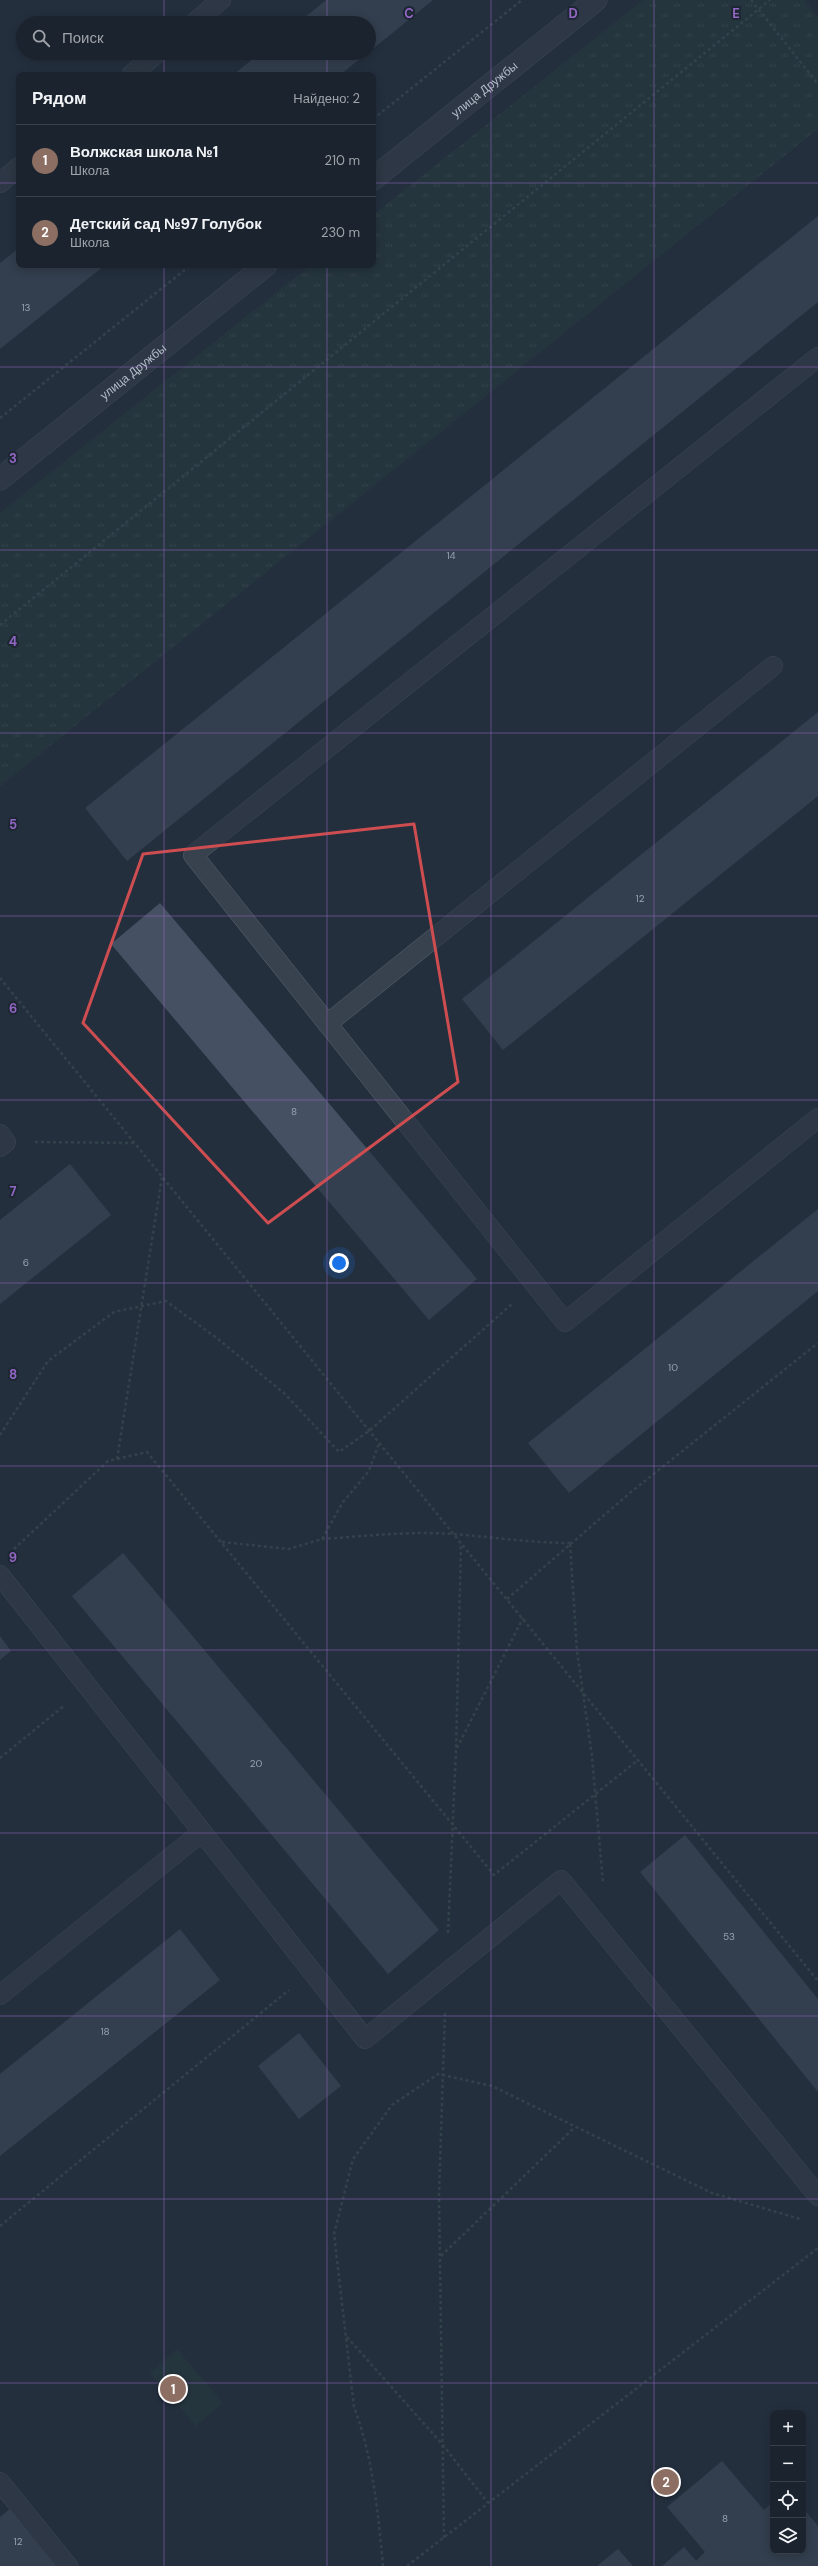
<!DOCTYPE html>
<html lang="ru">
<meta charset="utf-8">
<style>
body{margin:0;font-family:"DM Sans",sans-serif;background:#242b36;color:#f1f3f6}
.controls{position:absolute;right:12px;bottom:12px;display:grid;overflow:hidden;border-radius:8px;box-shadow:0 2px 10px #0003}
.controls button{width:36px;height:36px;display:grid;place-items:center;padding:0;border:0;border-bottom:1px solid #39404a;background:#1b232e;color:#f1f3f6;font:20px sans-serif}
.you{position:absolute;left:339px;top:1263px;width:14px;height:14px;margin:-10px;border:3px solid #fff;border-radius:50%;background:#1a73e8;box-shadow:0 0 0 6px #1a73e833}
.badge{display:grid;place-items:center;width:26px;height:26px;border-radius:50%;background:#8ab4f8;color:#fff;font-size:13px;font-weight:700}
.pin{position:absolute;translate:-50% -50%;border:2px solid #fff;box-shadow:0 1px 4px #0006}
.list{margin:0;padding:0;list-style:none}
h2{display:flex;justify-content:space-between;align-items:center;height:52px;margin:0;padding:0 16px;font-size:17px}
h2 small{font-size:13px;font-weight:400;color:#a0a4aa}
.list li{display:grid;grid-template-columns:26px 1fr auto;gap:12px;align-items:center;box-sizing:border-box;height:72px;padding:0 16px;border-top:1px solid #39404a}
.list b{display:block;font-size:15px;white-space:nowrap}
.list p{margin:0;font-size:13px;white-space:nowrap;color:#a0a4aa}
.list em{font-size:13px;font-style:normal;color:#a0a4aa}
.icon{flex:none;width:22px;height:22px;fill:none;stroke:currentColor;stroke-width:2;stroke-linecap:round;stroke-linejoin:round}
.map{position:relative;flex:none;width:818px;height:2566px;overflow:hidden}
.search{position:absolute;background:#1b232e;box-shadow:0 2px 10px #0003;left:16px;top:16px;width:360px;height:44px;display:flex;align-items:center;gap:10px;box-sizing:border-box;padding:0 14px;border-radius:22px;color:#a0a4aa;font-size:15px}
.panel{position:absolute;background:#1b232e;box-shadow:0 2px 10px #0003;left:16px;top:72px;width:360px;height:196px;border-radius:8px}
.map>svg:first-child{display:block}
.grass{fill:#263c3f}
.park{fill:url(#park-tufts)}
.building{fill:#455162}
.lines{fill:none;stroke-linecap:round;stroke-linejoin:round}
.service-casing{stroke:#565f6c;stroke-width:20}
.minor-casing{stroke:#565f6c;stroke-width:23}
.path{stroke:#44595c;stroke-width:2.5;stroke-dasharray:3 3;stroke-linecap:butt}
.service{stroke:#38414e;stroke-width:19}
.minor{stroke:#38414e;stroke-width:22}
.marked{fill:none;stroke:#ce4d50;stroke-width:3;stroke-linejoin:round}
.grid{fill:none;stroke:#9266c3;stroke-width:1;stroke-opacity:0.55}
.labels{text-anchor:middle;stroke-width:4;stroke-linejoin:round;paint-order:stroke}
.number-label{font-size:10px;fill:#98a1af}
.street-label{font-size:12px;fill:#b4bcc9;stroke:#1d2633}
.grid-label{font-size:13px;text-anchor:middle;font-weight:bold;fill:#9266c3;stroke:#1d2633;stroke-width:4;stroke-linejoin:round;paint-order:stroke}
</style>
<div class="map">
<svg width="818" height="2566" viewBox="0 0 818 2566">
<defs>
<pattern id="park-tufts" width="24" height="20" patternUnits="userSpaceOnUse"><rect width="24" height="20" fill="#263c3f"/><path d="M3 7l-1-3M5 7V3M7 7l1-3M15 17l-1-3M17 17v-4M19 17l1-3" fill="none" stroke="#435659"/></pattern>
</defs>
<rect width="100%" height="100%" fill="#242f3e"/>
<path class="grass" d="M 177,2349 L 223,2403 L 196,2426 L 150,2373 Z"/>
<path class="park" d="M 643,0 L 804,0 L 818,18 L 818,129 L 0,786 L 0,513 L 311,265 L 373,265 L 373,215 Z"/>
<path class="building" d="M 326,0 L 433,0 L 369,52 L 369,23 L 298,23 Z
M 260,53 L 367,53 L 340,75 L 233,75 Z
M 818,216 L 818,302 L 127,861 L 85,808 Z
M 19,248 L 19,265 L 105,265 L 0,349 L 0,263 Z
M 818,712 L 818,796 L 503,1050 L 462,999 Z
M 160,903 L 477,1279 L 429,1320 L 111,944 Z
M 70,1164 L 111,1215 L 0,1304 L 0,1220 Z
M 818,1209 L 818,1291 L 569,1493 L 528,1443 Z
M 123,1553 L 439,1930 L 388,1974 L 72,1596 Z
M 0,1636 L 11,1651 L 0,1660 Z
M 685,1835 L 818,1999 L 818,2092 L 640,1872 Z
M 180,1929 L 220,1980 L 0,2156 L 0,2074 Z
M 299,2033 L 341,2086 L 299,2119 L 258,2066 Z
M 722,2461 L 764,2510 L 773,2502 L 773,2551 L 803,2551 L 803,2508 L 818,2526 L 818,2566 L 662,2566 L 684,2547 L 696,2561 L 705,2552 L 667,2507 Z
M 10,2509 L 56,2564 L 54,2566 L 0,2566 L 0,2517 Z
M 618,2549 L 633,2566 L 597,2566 Z"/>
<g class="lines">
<defs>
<path id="service" d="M 194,23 L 221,0
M 131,75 L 157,53
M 0,183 L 19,167
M 818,357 L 193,855 L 565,1322 L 818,1118
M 327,1024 L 773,666
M 0,1134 L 6,1142 L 0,1147
M 0,1575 L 365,2039 L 561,1880 L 818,2196
M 0,1995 L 202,1832
M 0,2482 L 68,2566"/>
<g id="minor">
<path id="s1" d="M 373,179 L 596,0"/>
<path id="s2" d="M 0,479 L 266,265"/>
</g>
</defs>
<use href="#service" class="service-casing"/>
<use href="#minor" class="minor-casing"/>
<path class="path" d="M 751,0 L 818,84
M 373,119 L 522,0
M 0,418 L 191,265
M 0,625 L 770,0
M 0,978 L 818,1981
M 35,1142 L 134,1143
M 0,1435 L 48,1361 L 114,1312 L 166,1301 L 218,1339 L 285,1394 L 339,1452 L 369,1431 L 513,1303
M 117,1459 L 162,1177
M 322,1539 C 366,1536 409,1531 453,1534 C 493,1537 531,1543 571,1543
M 222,1542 L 289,1549 L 322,1539 L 343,1502 L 369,1471 L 379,1443
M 570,1544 L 577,1651 L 592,1756 L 603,1883
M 14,1549 L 108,1461 L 147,1452 L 494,1875 L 638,1760
M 507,1599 L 631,1492 L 818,1343
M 457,1748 L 523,1618
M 0,1758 L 65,1705
M 448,1933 L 456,1750 L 461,1543
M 0,2226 L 289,1990
M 441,2256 L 575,2127
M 347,2337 L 443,2445 L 488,2503
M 444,2538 L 439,2194 L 445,2012
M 383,2566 C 378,2513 373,2457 354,2407 L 334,2234 L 353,2159 L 392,2105 L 438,2074 L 492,2086 L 712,2193 L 800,2219
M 407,2566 L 818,2248"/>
<use href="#service" class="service"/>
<use href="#minor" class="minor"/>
</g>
<path d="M0 0H818V2566H0ZM 414,824 L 458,1082 L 268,1223 L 83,1023 L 143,854 Z" fill="#242f3e" fill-opacity=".55" fill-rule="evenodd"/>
<path class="marked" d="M 414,824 L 458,1082 L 268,1223 L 83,1023 L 143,854 Z"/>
<path class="grid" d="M 164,0 L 164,23M 327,0 L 327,23M 491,0 L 491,2566M 654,0 L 654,2566M 164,53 L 164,75M 327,53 L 327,75M 0,183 L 19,183M 373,183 L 818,183M 164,265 L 164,2566M 327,265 L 327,2566M 0,367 L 818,367M 0,550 L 818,550M 0,733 L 818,733M 0,916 L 818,916M 0,1100 L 818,1100M 0,1283 L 818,1283M 0,1466 L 818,1466M 0,1650 L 818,1650M 0,1833 L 818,1833M 0,2016 L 818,2016M 0,2199 L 818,2199M 0,2383 L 818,2383"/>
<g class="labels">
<g class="number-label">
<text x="26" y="311">13</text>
<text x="451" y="559">14</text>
<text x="640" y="902">12</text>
<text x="294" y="1115">8</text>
<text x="26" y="1266">6</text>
<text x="673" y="1371">10</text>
<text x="256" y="1767">20</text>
<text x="729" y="1940">53</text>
<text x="105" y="2035">18</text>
<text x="725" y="2522">8</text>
<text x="18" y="2545">12</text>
</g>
<g class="street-label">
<text dy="4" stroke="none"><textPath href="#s1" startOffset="143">улица Дружбы</textPath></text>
<text dy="4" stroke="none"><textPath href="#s2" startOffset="171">улица Дружбы</textPath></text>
</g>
</g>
<g class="grid-label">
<text x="409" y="18">C</text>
<text x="573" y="18">D</text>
<text x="736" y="18">E</text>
<text x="13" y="463">3</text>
<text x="13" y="646">4</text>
<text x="13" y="829">5</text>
<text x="13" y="1013">6</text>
<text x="13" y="1196">7</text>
<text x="13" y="1379">8</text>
<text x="13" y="1562">9</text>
</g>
</svg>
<div class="controls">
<button>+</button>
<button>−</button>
<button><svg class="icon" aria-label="locate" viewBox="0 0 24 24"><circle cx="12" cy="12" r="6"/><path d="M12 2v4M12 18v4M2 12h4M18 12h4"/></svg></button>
<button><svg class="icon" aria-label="layers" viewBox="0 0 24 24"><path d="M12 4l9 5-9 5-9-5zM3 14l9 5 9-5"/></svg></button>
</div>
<div class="you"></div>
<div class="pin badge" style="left:173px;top:2389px;background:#8d6e63">1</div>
<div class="pin badge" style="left:666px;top:2482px;background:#8d6e63">2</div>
<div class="search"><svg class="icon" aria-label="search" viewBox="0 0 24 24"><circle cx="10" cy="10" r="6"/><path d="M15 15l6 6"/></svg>Поиск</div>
<section class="panel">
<h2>Рядом<small>Найдено: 2</small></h2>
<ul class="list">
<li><span class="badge" style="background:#8d6e63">1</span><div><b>Волжская школа №1</b><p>Школа</p></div><em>210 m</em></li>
<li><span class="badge" style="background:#8d6e63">2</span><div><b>Детский сад №97 Голубок</b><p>Школа</p></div><em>230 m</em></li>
</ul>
</section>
</div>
